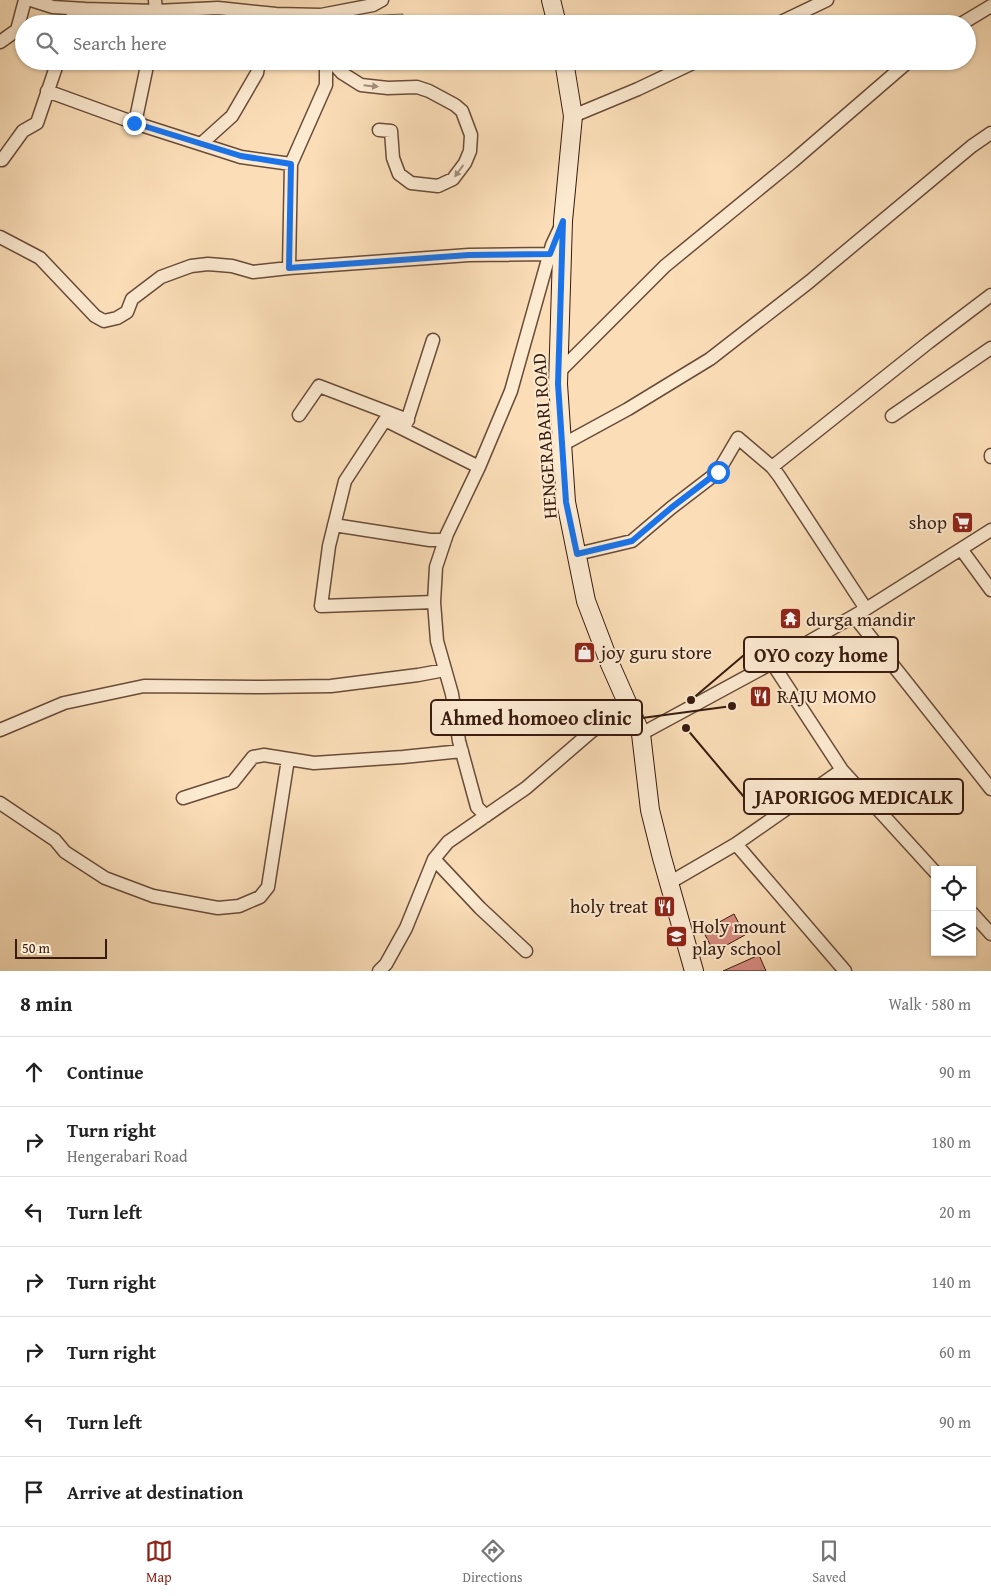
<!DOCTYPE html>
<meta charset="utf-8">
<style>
body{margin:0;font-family:"Gentium Book Plus",serif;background:#f6f6f6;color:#222}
.controls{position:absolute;right:15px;bottom:15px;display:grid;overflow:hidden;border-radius:0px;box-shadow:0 1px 4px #0004}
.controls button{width:45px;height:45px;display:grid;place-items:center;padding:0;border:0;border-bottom:1px solid #e0e0e0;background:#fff;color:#222;font:25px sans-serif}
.scale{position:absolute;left:15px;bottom:12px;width:92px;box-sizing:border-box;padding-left:5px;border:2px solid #381b0f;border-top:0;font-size:14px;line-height:18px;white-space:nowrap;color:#381b0f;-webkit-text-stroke:4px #fcead1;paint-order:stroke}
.stop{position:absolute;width:15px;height:15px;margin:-11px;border:4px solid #1a73e8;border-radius:50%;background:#fff}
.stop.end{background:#1a73e8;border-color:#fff;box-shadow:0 1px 5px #0008}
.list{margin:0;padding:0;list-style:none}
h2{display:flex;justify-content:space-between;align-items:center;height:65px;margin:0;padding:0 20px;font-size:21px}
h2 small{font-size:16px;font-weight:400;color:#767676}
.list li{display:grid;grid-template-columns:32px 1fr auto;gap:15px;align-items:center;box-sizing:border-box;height:70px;padding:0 20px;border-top:1px solid #e0e0e0}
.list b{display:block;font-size:19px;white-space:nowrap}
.list p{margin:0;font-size:16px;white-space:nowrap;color:#767676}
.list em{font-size:16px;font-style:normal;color:#767676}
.icon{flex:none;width:28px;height:28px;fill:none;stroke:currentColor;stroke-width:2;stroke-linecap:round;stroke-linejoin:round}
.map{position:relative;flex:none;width:991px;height:971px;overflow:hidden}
.search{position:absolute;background:#fff;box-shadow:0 1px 4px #0004;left:15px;right:15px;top:15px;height:55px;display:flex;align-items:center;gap:12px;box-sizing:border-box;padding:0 18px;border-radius:28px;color:#767676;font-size:19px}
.sheet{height:555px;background:#fff}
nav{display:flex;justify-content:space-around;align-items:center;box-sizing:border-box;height:70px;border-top:1px solid #e0e0e0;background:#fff;font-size:14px;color:#767676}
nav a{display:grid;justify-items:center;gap:2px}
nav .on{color:#8f2418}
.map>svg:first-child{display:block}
.green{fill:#c1c08d;stroke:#7c6e4e}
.building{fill:#d78b7f;stroke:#381b0f}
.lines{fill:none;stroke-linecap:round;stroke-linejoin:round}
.minor-casing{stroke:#694c39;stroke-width:15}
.secondary-casing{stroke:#381b0f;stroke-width:20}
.minor{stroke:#fcead1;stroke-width:12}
.secondary{stroke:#fcead1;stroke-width:18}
.oneway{fill:#a48d7a}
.route{stroke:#1a73e8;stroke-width:6}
.labels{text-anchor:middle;stroke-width:4;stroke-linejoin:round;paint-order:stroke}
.street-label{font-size:19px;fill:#381b0f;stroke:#fcead1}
.poi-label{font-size:19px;fill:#381b0f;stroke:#fcead1;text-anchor:start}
.leader{fill:none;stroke:#381b0f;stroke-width:2}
.callout-dot{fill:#381b0f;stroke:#fcead1;stroke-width:2}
.callout{fill:#fcead1;stroke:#381b0f;stroke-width:2}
.callout-label{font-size:20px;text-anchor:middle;font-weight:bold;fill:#381b0f}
</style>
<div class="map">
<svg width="991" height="971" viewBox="0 0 991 971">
<rect width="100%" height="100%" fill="#fbdeb8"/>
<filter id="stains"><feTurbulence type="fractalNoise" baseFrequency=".004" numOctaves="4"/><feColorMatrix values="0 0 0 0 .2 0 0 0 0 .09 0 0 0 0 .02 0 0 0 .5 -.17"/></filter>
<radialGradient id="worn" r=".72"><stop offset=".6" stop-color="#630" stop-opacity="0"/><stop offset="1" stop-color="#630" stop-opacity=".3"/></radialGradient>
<path class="green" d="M 403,14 L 403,24 L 341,24 L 341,17 Z"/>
<path class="building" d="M 734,914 L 745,935 L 714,952 L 703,931 Z
M 759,955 L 766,971 L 723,971 Z"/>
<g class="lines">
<defs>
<path id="minor" d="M 31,0 L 53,7 L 85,9 L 156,11 L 218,8 L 276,14 L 321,15 L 373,5 L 382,0
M 70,24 L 75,9
M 154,24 L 156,11 L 155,0
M 777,24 L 827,0
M 961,24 L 991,6
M 0,42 L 17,30 L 25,0
M 331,61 L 342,73 L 361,85 L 388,88 L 417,87 L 429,91 L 455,105 L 462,111 L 471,135 L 470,151 L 465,163 L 453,179 L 438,186 L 411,183 L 399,174 L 393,158 L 391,131 L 379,130
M 47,91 L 135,123 L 241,157 L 291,164 L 326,85 L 326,61
M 573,116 L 638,89 L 697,61
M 135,123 L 148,61
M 201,144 L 232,116 L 257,73 L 259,61
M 0,160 L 2,160 L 23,131 L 37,123 L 58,61
M 0,237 L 40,258 L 95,316 L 104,321 L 117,318 L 127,312 L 132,299 L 161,277 L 191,266 L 208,264 L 232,266 L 253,272 L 289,268 L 469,255 L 550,254
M 289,268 L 291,164
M 559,372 L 665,266 L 792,162 L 909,61
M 299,415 L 319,386 L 408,420
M 892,416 L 991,348
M 405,427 L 433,340
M 562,445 L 628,409 L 710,359 L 809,282 L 972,146 L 991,133
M 991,455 L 991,457
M 772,467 L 929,342 L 991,295
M 334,525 L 430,540 L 445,540
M 961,549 L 991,590
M 577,554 L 632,541 L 671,508 L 718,472 L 738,438 L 772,467 L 779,476 L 866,609
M 434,602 L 321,606 L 329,546 L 345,481 L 385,420 L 479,467
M 854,616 L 991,789
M 772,663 L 842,770 L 736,844 L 845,971
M 0,730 L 64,703 L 144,686 L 263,687 L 331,686 L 418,675 L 445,670
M 641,734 L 772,663 L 866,609 L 991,530
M 842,770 L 935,872
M 183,798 L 233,782 L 253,757 L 264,755 L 314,763 L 403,757 L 462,751
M 0,803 L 55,840 L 65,852 L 105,878 L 153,896 L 218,908 L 239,906 L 260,897 L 268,887 L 288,759
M 486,816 L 477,807 L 459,741 L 452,694 L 437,641 L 434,602 L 436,567 L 447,534 L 479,467 L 511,391 L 552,245 L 560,228
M 434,859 L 480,908 L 526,951
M 669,883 L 736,844
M 972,913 L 991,934
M 379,971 L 386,964 L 406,928 L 434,859 L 448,842 L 526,788 L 592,731 L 628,709"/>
<path id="secondary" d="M 551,0 L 557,24
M 564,61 L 573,116 L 563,221 L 558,384 L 566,502 L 586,601 L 610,664 L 641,734 L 650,810 L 662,858 L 694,971"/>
</defs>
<use href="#minor" class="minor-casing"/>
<use href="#secondary" class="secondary-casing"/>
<use href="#minor" class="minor"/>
<use href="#secondary" class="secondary"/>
</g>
<defs><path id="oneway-solid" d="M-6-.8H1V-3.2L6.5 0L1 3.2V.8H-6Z" transform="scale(1.25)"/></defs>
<g class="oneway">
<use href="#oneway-solid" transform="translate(371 86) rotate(6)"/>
<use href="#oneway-solid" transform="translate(459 171) rotate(126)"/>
</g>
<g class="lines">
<path class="route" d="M 134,123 L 241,156 L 291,164 L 289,268 L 469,255 L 550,254 L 563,221 L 558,384 L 566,502 L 577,554 L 632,541 L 671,508 L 718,472"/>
</g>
<defs>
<symbol id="supermarket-square" viewBox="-11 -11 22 22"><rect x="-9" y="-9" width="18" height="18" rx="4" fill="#8f2418" stroke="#fcead1"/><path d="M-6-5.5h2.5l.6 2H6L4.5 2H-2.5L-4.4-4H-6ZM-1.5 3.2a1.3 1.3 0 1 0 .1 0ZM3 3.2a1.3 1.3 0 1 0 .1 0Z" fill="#fff"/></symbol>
<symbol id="temple-square" viewBox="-11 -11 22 22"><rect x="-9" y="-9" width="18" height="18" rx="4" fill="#8f2418" stroke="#fcead1"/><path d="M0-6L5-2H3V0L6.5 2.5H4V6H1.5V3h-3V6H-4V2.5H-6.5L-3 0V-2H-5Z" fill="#fff"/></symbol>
<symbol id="shop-square" viewBox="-11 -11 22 22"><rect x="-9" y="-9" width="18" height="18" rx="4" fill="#8f2418" stroke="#fcead1"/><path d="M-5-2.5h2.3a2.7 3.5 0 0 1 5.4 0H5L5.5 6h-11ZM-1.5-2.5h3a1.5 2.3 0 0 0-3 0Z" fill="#fff"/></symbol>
<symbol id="restaurant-square" viewBox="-11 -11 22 22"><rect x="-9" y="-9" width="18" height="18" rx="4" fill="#8f2418" stroke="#fcead1"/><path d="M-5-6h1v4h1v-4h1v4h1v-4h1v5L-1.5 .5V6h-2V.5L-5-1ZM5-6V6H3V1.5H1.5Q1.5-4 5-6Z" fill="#fff"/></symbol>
<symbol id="school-square" viewBox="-11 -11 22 22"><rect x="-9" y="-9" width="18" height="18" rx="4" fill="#8f2418" stroke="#fcead1"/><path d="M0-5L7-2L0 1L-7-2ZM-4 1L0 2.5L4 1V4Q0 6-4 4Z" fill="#fff"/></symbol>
</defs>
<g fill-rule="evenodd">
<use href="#supermarket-square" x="950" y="510" width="25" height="25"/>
<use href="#temple-square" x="778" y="606" width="25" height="25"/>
<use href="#shop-square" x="572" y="640" width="25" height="25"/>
<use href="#restaurant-square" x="748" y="684" width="25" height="25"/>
<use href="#restaurant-square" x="652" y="894" width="25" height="25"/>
<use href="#school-square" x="664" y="924" width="25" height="25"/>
</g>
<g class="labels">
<g class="street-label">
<text transform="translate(544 436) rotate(-94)" y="7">HENGERABARI ROAD</text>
</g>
<g class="poi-label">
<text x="947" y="529" text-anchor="end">shop</text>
<text x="806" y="626">durga mandir</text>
<text x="601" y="659">joy guru store</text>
<text x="777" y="703">RAJU MOMO</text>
<text x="648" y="913" text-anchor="end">holy treat</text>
<text x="692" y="933">Holy mount<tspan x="692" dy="22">play school</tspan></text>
</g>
</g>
<path class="leader" d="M691 700L744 655M732 706L642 718M686 728L744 797"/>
<g class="callout-dot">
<circle cx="691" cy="700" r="5"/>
<circle cx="732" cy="706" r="5"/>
<circle cx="686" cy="728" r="5"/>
</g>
<g class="callout">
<rect x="744" y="637" width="154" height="35" rx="5"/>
<rect x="431" y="700" width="211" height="35" rx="5"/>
<rect x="744" y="779" width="219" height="35" rx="5"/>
</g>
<g class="callout-label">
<text x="821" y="662">OYO cozy home</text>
<text x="536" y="725">Ahmed homoeo clinic</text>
<text x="854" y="804">JAPORIGOG MEDICALK</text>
</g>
<rect width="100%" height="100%" filter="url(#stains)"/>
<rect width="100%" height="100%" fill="url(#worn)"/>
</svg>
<div class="controls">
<button><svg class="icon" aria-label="locate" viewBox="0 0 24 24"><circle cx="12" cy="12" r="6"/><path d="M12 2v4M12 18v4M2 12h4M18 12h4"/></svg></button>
<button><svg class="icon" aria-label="layers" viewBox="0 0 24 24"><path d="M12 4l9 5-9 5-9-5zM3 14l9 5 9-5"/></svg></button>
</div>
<div class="scale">50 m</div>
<div class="stop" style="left:718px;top:472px"></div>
<div class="stop end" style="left:134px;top:123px"></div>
<div class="search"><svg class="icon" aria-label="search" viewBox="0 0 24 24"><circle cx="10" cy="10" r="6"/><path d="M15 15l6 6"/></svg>Search here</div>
</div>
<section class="sheet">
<h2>8 min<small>Walk · 580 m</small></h2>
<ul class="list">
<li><svg class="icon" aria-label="ahead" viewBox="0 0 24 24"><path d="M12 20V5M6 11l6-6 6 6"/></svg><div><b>Continue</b></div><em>90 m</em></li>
<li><svg class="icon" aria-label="right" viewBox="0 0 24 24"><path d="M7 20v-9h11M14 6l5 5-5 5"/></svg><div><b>Turn right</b><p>Hengerabari Road</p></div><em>180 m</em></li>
<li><svg class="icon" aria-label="left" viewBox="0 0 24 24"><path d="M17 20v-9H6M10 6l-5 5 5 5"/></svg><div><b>Turn left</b></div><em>20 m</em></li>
<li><svg class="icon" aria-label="right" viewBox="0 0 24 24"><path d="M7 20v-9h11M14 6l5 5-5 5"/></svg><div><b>Turn right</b></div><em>140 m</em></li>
<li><svg class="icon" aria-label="right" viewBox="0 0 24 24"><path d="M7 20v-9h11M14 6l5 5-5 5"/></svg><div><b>Turn right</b></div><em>60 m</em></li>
<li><svg class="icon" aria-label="left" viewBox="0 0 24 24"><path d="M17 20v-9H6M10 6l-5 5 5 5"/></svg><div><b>Turn left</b></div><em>90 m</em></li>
<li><svg class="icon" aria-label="arrive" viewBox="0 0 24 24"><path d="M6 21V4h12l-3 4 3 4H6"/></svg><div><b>Arrive at destination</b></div></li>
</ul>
</section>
<nav>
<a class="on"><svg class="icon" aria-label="map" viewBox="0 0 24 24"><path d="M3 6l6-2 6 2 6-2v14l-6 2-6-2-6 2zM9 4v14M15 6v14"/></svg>Map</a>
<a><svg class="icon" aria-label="directions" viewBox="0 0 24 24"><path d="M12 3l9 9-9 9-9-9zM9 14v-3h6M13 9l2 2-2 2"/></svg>Directions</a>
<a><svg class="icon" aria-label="saved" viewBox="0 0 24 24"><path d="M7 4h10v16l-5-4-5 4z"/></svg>Saved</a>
</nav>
